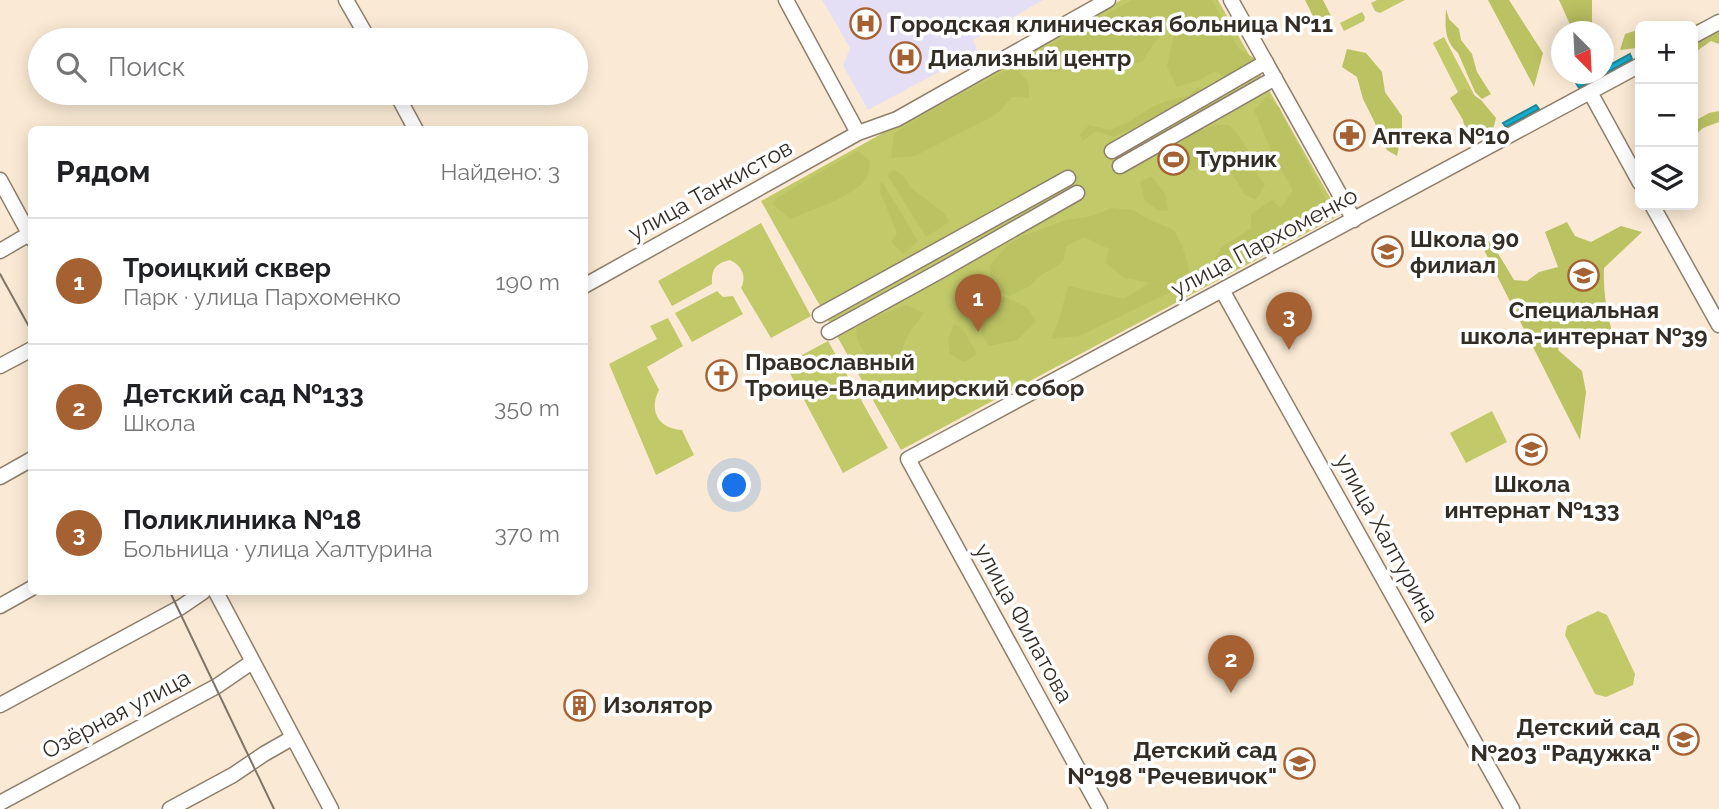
<!DOCTYPE html>
<html lang="ru">
<meta charset="utf-8">
<style>
body{margin:0;font-family:Raleway,sans-serif;background:#f6f6f6;color:#202124}
.controls{position:absolute;right:21px;top:21px;display:grid;overflow:hidden;border-radius:10px;box-shadow:0 4px 18px #0003}
.controls button{width:63px;height:63px;display:grid;place-items:center;padding:0;border:0;border-bottom:2px solid #e0e0e0;background:#fff;color:#202124;font:35px sans-serif}
.compass{position:absolute;left:1551px;top:21px;width:63px;height:63px;border-radius:50%;background:#fff;box-shadow:0 4px 18px #0003;rotate:156deg}
.you{position:absolute;left:735px;top:486px;width:24px;height:24px;margin:-18px;border:5px solid #fff;border-radius:50%;background:#1a73e8;box-shadow:0 0 0 10px #1a73e833}
.badge{display:grid;place-items:center;width:46px;height:46px;border-radius:50%;background:#a56131;color:#fff;font-size:23px;font-weight:700}
.pin{position:absolute;translate:-50% -58px;filter:drop-shadow(0 2px 4px #0008)}
.pin::after{content:'';position:absolute;top:37px;width:24px;height:21px;background:inherit;clip-path:polygon(0 0,100% 0,50% 100%)}
.list{margin:0;padding:0;list-style:none}
h2{display:flex;justify-content:space-between;align-items:center;height:91px;margin:0;padding:0 28px;font-size:30px}
h2 small{font-size:23px;font-weight:400;color:#757577}
.list li{display:grid;grid-template-columns:46px 1fr auto;gap:21px;align-items:center;box-sizing:border-box;height:126px;padding:0 28px;border-top:2px solid #e0e0e0}
.list b{display:block;font-size:26px;white-space:nowrap}
.list p{margin:0;font-size:23px;white-space:nowrap;color:#757577}
.list em{font-size:23px;font-style:normal;color:#757577}
.icon{flex:none;width:38px;height:38px;fill:none;stroke:currentColor;stroke-width:2;stroke-linecap:round;stroke-linejoin:round}
.map{position:relative;flex:none;width:1719px;height:809px;overflow:hidden}
.search{position:absolute;background:#fff;box-shadow:0 4px 18px #0003;left:28px;top:28px;width:560px;height:77px;display:flex;align-items:center;gap:18px;box-sizing:border-box;padding:0 24px;border-radius:38px;color:#757577;font-size:26px}
.panel{position:absolute;background:#fff;box-shadow:0 4px 18px #0003;left:28px;top:126px;width:560px;height:469px;border-radius:10px}
.map>svg:first-child{display:block}
.medical{fill:#e5dff5}
.green{fill:#c2c969}
.forest{fill:#bbc262}
.water{fill:#17adcd;stroke:#1f879b;stroke-width:2}
.lines{fill:none;stroke-linecap:round;stroke-linejoin:round}
.minor-casing{stroke:#8e7f6c;stroke-width:17}
.minor{stroke:#fff;stroke-width:14}
.tram{stroke:#7e7467;stroke-width:2}
.labels{text-anchor:middle;stroke-width:7;stroke-linejoin:round;paint-order:stroke}
.poi-label{font-size:23px;font-weight:bold;fill:#332d25;stroke:#fff;text-anchor:start}
.street-label{font-size:23px;fill:#332d25;stroke:#fff}
</style>
<div class="map">
<svg width="1719" height="809" viewBox="0 0 1719 809">
<rect width="100%" height="100%" fill="#faead5"/>
<path class="medical" d="M 822,0 L 1043,0 L 973,40 L 978,51 L 868,110 L 843,66 L 850,48 Z"/>
<path class="green" d="M 1121,0 L 1218,0 L 1340,215 L 901,450 L 761,201 Z
M 1377,0 L 1405,0 L 1380,13 L 1375,11 L 1371,3 Z
M 1362,12 L 1365,17 L 1364,21 L 1344,31 L 1340,23 Z
M 1444,37 L 1476,98 L 1464,104 L 1433,43 Z
M 761,223 L 811,316 L 771,338 L 741,288 C 747,276 742,266 730,260 C 716,263 711,269 712,284 L 672,306 L 658,281 Z
M 717,291 L 723,297 L 733,296 L 743,314 L 692,342 L 675,313 Z
M 668,318 L 683,346 L 647,367 L 659,390 C 648,411 659,429 682,430 L 694,455 L 656,475 L 609,364 L 657,339 L 650,326 Z
M 828,341 L 888,448 L 843,473 L 785,364 Z
M 1492,411 L 1507,442 L 1466,463 L 1450,433 Z
M 1598,611 L 1607,615 L 1635,674 L 1633,685 L 1606,697 L 1595,694 L 1565,635 L 1567,626 Z"/>
<path class="forest" d="M 1132,0 L 1212,0 L 1239,49 L 1259,61 L 1232,82 L 1216,71 L 1199,80 L 1177,87 L 1167,67 L 1170,51 L 1176,28 L 1174,13 L 1166,30 L 1152,46 L 1143,61 L 1117,69 L 1102,55 L 1092,54 L 1057,72 L 1045,71 L 1038,52 Z
M 1305,0 L 1323,0 L 1332,18 L 1313,16 Z
M 1488,0 L 1509,0 L 1543,53 L 1534,87 Z
M 1559,0 L 1592,0 L 1592,26 L 1589,31 L 1574,31 L 1572,29 Z
M 1446,9 L 1449,19 L 1459,29 L 1461,40 L 1472,54 L 1477,72 L 1491,94 L 1482,99 L 1475,92 L 1458,53 C 1444,41 1445,26 1446,9 Z
M 1709,19 L 1719,26 L 1719,44 L 1711,41 L 1694,53 L 1693,26 L 1691,26 Z
M 1640,29 L 1640,45 L 1636,48 L 1620,50 L 1625,34 Z
M 1347,49 L 1366,53 L 1382,72 L 1385,92 L 1402,116 L 1402,133 L 1397,156 L 1387,150 L 1380,135 L 1374,121 L 1363,99 L 1357,77 L 1342,67 Z
M 1014,66 L 1028,82 L 1029,98 L 1012,97 L 1000,111 L 988,119 L 915,156 L 891,158 L 894,133 L 932,110 Z
M 1199,86 L 1199,94 L 1185,103 L 1114,137 L 1096,131 L 1083,141 L 1080,135 L 1089,125 L 1110,130 L 1132,120 L 1150,108 L 1167,101 L 1188,96 Z
M 1464,88 L 1481,100 L 1496,118 L 1492,134 L 1467,136 L 1463,120 L 1450,98 Z
M 1267,96 L 1279,107 L 1327,202 L 1256,247 L 1209,269 L 1221,248 L 1251,228 L 1251,214 L 1272,200 L 1281,208 L 1293,190 L 1275,159 L 1254,110 Z
M 1719,111 L 1719,122 L 1703,128 L 1693,137 L 1693,122 L 1709,113 Z
M 1216,125 L 1229,125 C 1239,135 1247,146 1252,159 C 1256,171 1256,175 1265,185 L 1256,200 L 1245,195 L 1232,174 L 1225,157 L 1214,152 C 1202,170 1197,171 1176,170 L 1180,144 L 1193,133 Z
M 858,151 L 870,161 C 869,166 869,172 867,177 C 858,195 809,211 790,219 L 772,204 L 777,198 L 818,173 Z
M 894,170 L 904,176 L 910,187 L 944,213 L 949,222 L 926,237 L 887,174 Z
M 1151,176 L 1165,193 L 1168,211 L 1158,210 L 1145,201 L 1140,182 Z
M 881,182 L 883,183 L 918,241 L 903,254 L 891,242 L 897,233 L 880,192 Z
M 1112,208 L 1133,210 L 1148,219 L 1174,230 C 1183,247 1190,263 1190,283 L 1079,336 L 1051,339 L 1060,316 L 1068,286 L 1124,299 L 1149,283 L 1123,277 L 1106,263 L 1109,249 L 1084,237 L 1066,246 L 1063,262 L 1038,277 L 1030,286 L 1009,296 L 991,287 L 990,266 L 1007,245 L 1023,236 L 1066,220 L 1092,216 Z
M 1567,222 L 1575,236 L 1591,242 L 1621,226 L 1642,232 L 1604,268 C 1603,298 1608,318 1616,346 L 1584,342 L 1563,328 L 1558,350 L 1582,371 L 1586,392 L 1580,440 L 1482,246 L 1490,240 L 1514,280 L 1527,281 L 1539,272 L 1558,267 L 1545,232 Z
M 963,279 L 1027,307 L 1036,322 L 1017,340 L 989,346 L 958,295 Z
M 907,305 L 924,313 C 918,321 912,328 907,337 C 899,355 905,359 887,371 C 880,366 870,361 865,354 C 862,349 854,335 857,329 C 863,321 897,309 907,305 Z
M 954,324 L 963,329 L 977,354 L 964,362 L 950,354 L 948,340 Z"/>
<path class="water" d="M 1630,54 L 1632,59 L 1579,88 L 1576,83 L 1594,74 L 1604,74 L 1604,68 Z
M 1536,105 L 1539,109 L 1506,127 L 1503,123 Z"/>
<g class="lines">
<defs>
<path id="minor" d="M 346,0 L 369,40
M 786,0 L 858,133
M 1231,0 L 1354,220
M 1693,36 L 1719,22
M 1590,92 L 1640,183
M 396,93 L 416,130
M 1112,151 L 1266,62
M 1120,166 L 1275,78
M 0,180 L 32,239
M 1652,205 L 1719,325
M 0,251 L 29,234
M 584,286 L 858,133 L 897,119 L 1108,0
M 1222,290 L 1512,809
M 820,315 L 1068,178
M 829,332 L 940,271 L 1077,193
M 0,366 L 32,349
M 0,477 L 32,459
M 216,592 L 331,809
M 0,606 L 32,588
M 0,705 L 181,607 L 203,592
M 0,803 L 217,686 L 252,662
M 170,809 L 233,775 L 264,754 L 292,738
M 1100,809 L 908,459 L 1640,65"/>
</defs>
<use href="#minor" class="minor-casing"/>
<use href="#minor" class="minor"/>
<path class="tram" d="M 0,274 L 32,332
M 170,592 L 274,809"/>
</g>
<defs>
<symbol id="hospital-ring" viewBox="-11 -11 22 22"><circle r="9.5" fill="#fff" stroke="#a56131" stroke-width="1.5"/><path d="M-5-5h3v3.5h4V-5h3V5h-3V1.5h-4V5h-3Z" fill="#a56131"/></symbol>
<symbol id="pharmacy-ring" viewBox="-11 -11 22 22"><circle r="9.5" fill="#fff" stroke="#a56131" stroke-width="1.5"/><path d="M-2-6h4v4h4v4h-4v4h-4v-4h-4v-4h4Z" fill="#a56131"/></symbol>
<symbol id="stadium-ring" viewBox="-11 -11 22 22"><circle r="9.5" fill="#fff" stroke="#a56131" stroke-width="1.5"/><path d="M0-5a6.5 5 0 1 0 0 10a6.5 5 0 1 0 0-10ZM-3.5-1.8h7v3.6h-7Z" fill="#a56131"/></symbol>
<symbol id="school-ring" viewBox="-11 -11 22 22"><circle r="9.5" fill="#fff" stroke="#a56131" stroke-width="1.5"/><path d="M0-5L7-2L0 1L-7-2ZM-4 1L0 2.5L4 1V4Q0 6-4 4Z" fill="#a56131"/></symbol>
<symbol id="church-ring" viewBox="-11 -11 22 22"><circle r="9.5" fill="#fff" stroke="#a56131" stroke-width="1.5"/><path d="M-1.2-6h2.4v3.5h3.3v2.4h-3.3V6h-2.4V-.1h-3.3v-2.4h3.3Z" fill="#a56131"/></symbol>
<symbol id="building-ring" viewBox="-11 -11 22 22"><circle r="9.5" fill="#fff" stroke="#a56131" stroke-width="1.5"/><path d="M-4-6H4V6H1V3H-1V6H-4ZM-2.5-4.3h1.7v1.8h-1.7ZM.8-4.3h1.7v1.8H.8ZM-2.5-1h1.7V.8h-1.7ZM.8-1h1.7V.8H.8Z" fill="#a56131"/></symbol>
</defs>
<g fill-rule="evenodd">
<use href="#hospital-ring" x="848" y="6" width="35" height="35"/>
<use href="#hospital-ring" x="888" y="40" width="35" height="35"/>
<use href="#pharmacy-ring" x="1332" y="118" width="35" height="35"/>
<use href="#stadium-ring" x="1156" y="142" width="35" height="35"/>
<use href="#school-ring" x="1370" y="234" width="35" height="35"/>
<use href="#school-ring" x="1566" y="258" width="35" height="35"/>
<use href="#church-ring" x="704" y="358" width="35" height="35"/>
<use href="#school-ring" x="1514" y="432" width="35" height="35"/>
<use href="#building-ring" x="562" y="688" width="35" height="35"/>
<use href="#school-ring" x="1666" y="722" width="35" height="35"/>
<use href="#school-ring" x="1282" y="746" width="35" height="35"/>
</g>
<g class="labels">
<g class="poi-label">
<text x="889" y="32">Городская клиническая больница №11</text>
<text x="928" y="66">Диализный центр</text>
<text x="1372" y="144">Аптека №10</text>
<text x="1196" y="167">Турник</text>
<text x="1410" y="247">Школа 90<tspan x="1410" dy="26">филиал</tspan></text>
<text x="1584" y="318" text-anchor="middle">Специальная<tspan x="1584" dy="26">школа-интернат №39</tspan></text>
<text x="745" y="370">Православный<tspan x="745" dy="26">Троице-Владимирский собор</tspan></text>
<text x="1532" y="492" text-anchor="middle">Школа<tspan x="1532" dy="26">интернат №133</tspan></text>
<text x="603" y="713">Изолятор</text>
<text x="1660" y="735" text-anchor="end">Детский сад<tspan x="1660" dy="26">№203 "Радужка"</tspan></text>
<text x="1277" y="758" text-anchor="end">Детский сад<tspan x="1277" dy="26">№198 "Речевичок"</tspan></text>
</g>
<g class="street-label">
<text transform="translate(710 190) rotate(-29)" y="8">улица Танкистов</text>
<text transform="translate(1264 242) rotate(-28)" y="8">улица Пархоменко</text>
<text transform="translate(1387 538) rotate(61)" y="8">улица Халтурина</text>
<text transform="translate(1024 623) rotate(61)" y="8">улица Филатова</text>
<text transform="translate(116 714) rotate(-28)" y="8">Озёрная улица</text>
</g>
</g>
</svg>
<div class="controls">
<button>+</button>
<button>−</button>
<button><svg class="icon" aria-label="layers" viewBox="0 0 24 24"><path d="M12 4l9 5-9 5-9-5zM3 14l9 5 9-5"/></svg></button>
</div>
<svg class="compass" viewBox="-18 -18 36 36"><path d="M0-13l5 13h-10z" fill="#e53935"/><path d="M0 13l5-13h-10z" fill="#757577"/></svg>
<div class="you"></div>
<div class="pin badge" style="left:978px;top:332px">1</div>
<div class="pin badge" style="left:1231px;top:693px">2</div>
<div class="pin badge" style="left:1289px;top:350px">3</div>
<div class="search"><svg class="icon" aria-label="search" viewBox="0 0 24 24"><circle cx="10" cy="10" r="6"/><path d="M15 15l6 6"/></svg>Поиск</div>
<section class="panel">
<h2>Рядом<small>Найдено: 3</small></h2>
<ul class="list">
<li><span class="badge">1</span><div><b>Троицкий сквер</b><p>Парк · улица Пархоменко</p></div><em>190 m</em></li>
<li><span class="badge">2</span><div><b>Детский сад №133</b><p>Школа</p></div><em>350 m</em></li>
<li><span class="badge">3</span><div><b>Поликлиника №18</b><p>Больница · улица Халтурина</p></div><em>370 m</em></li>
</ul>
</section>
</div>
